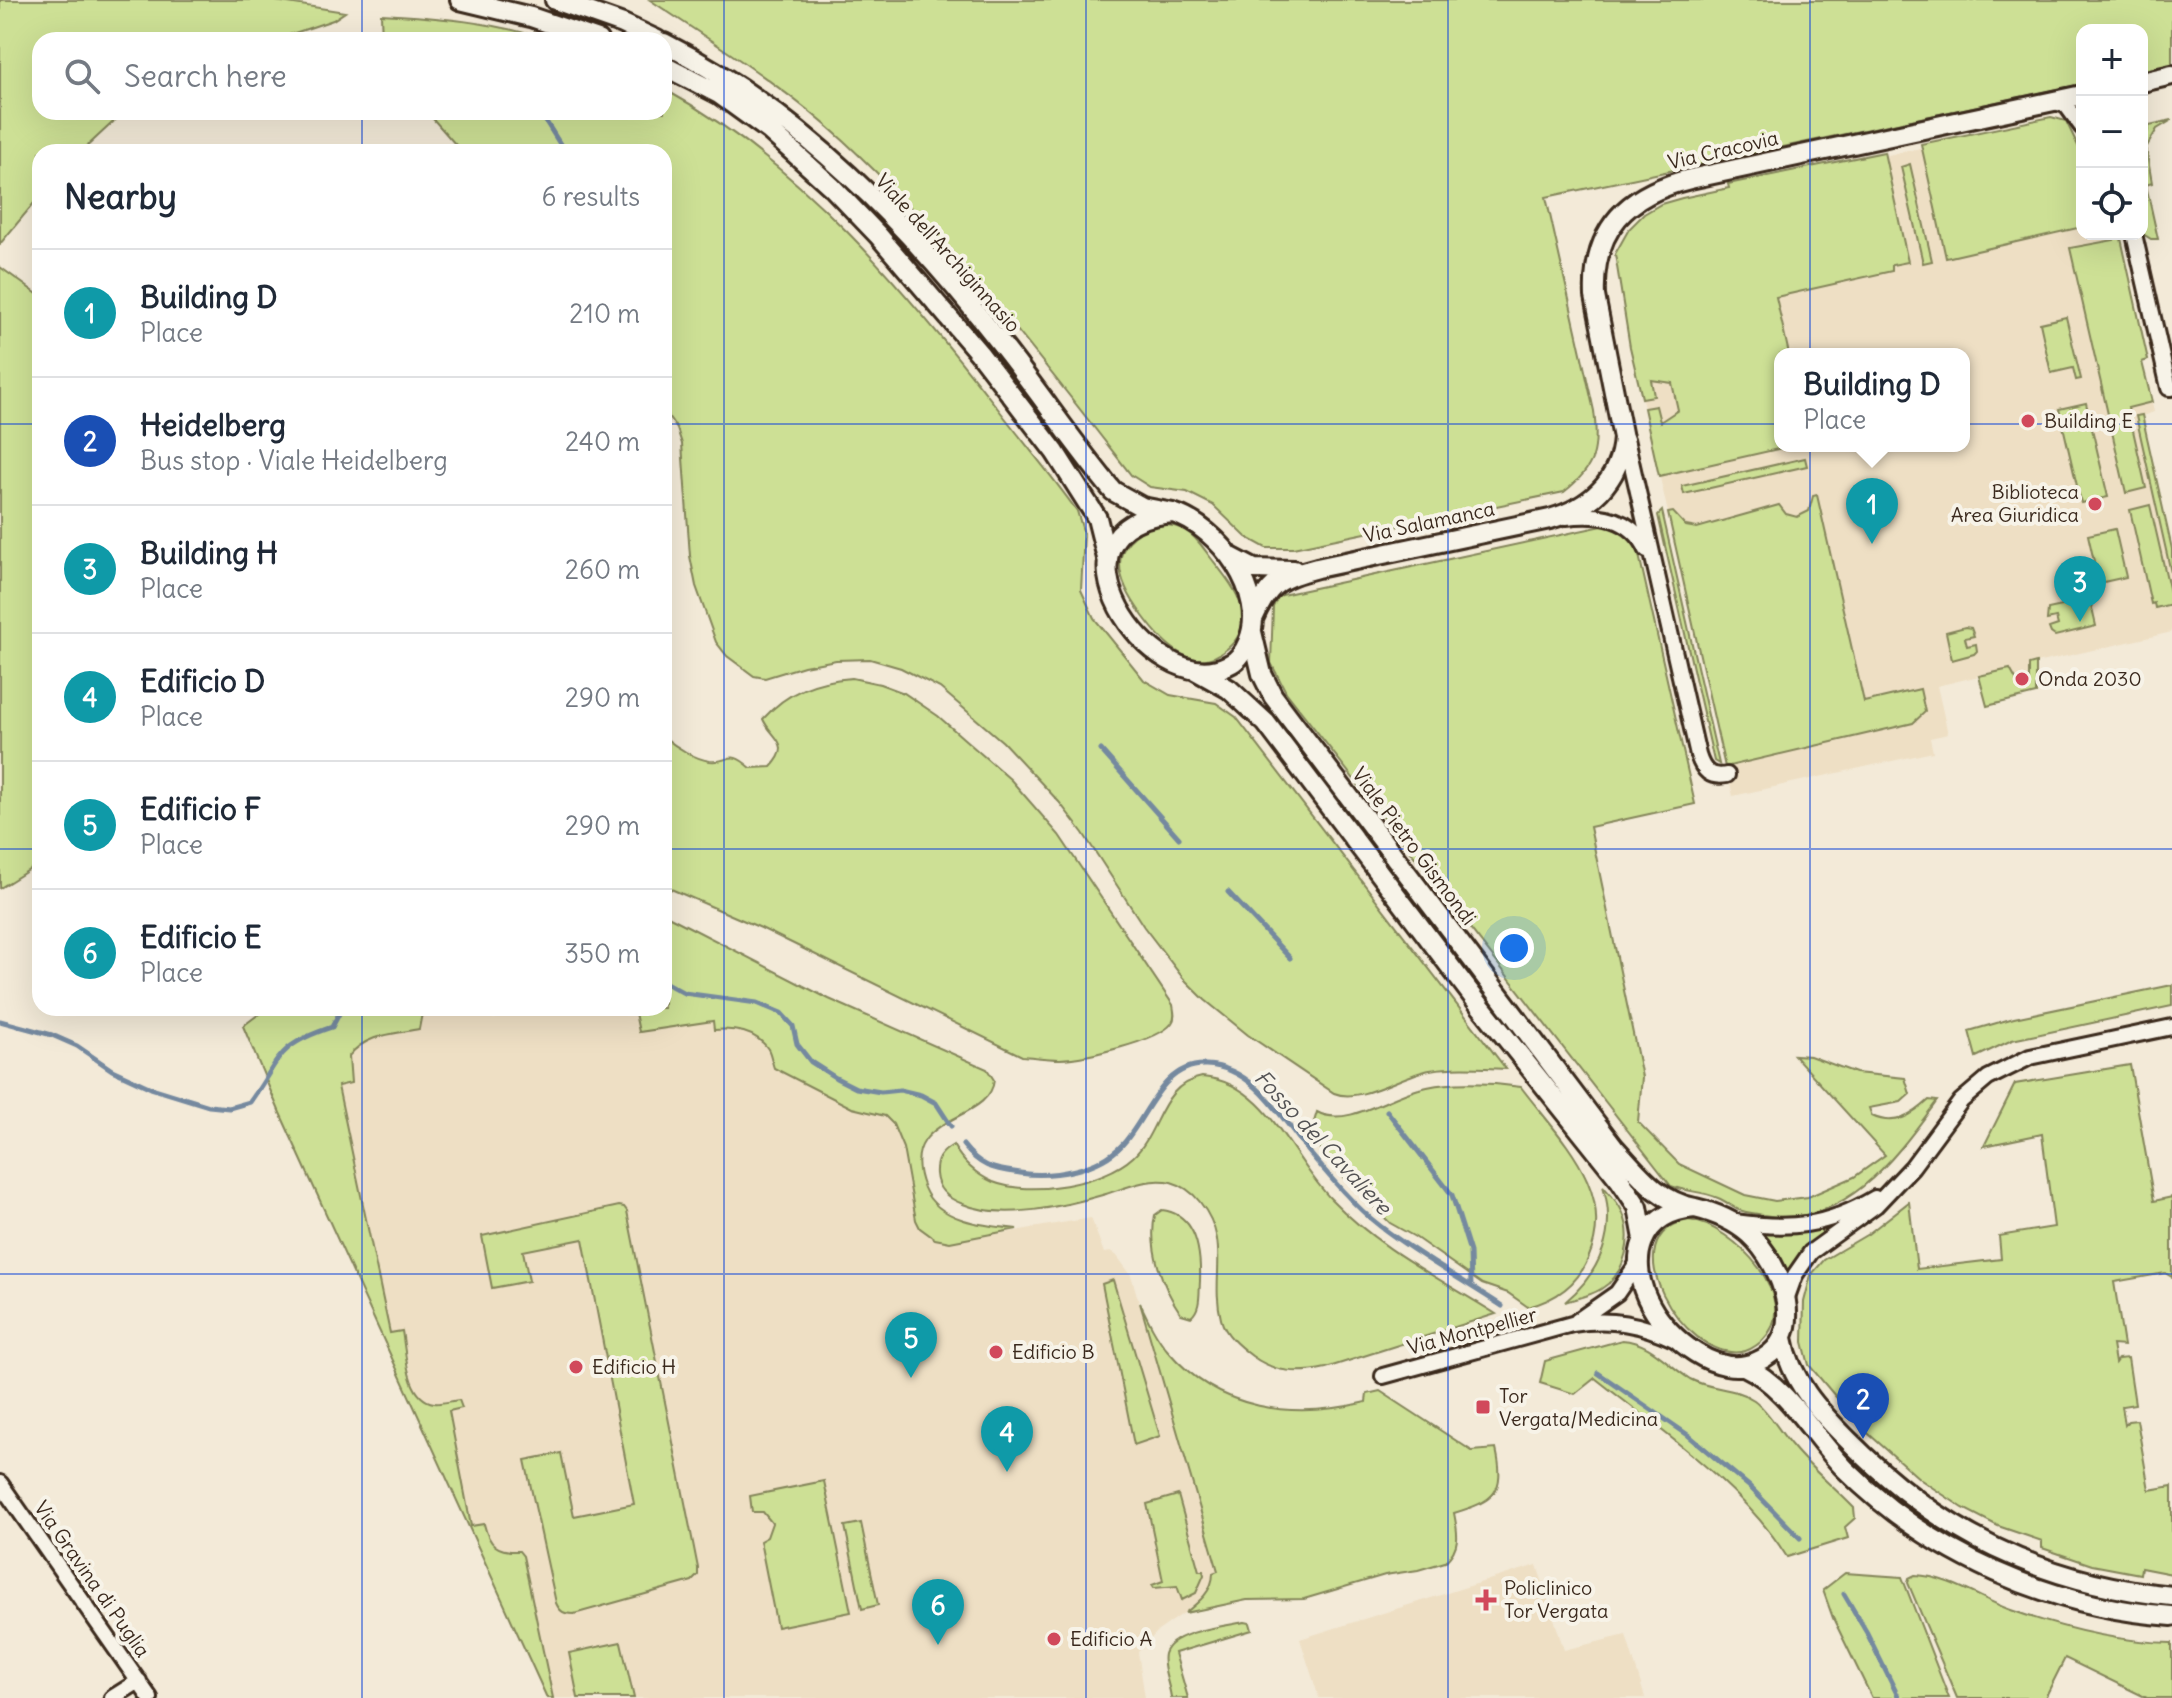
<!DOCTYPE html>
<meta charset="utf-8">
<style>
body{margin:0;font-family:Delius,sans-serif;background:#f6f6f7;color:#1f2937}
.controls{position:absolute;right:24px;top:24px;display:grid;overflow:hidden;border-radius:16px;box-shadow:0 8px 32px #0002}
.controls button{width:72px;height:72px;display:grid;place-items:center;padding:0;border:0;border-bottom:2px solid #e0e1e3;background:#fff;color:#1f2937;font:40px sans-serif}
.you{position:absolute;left:1514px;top:948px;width:28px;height:28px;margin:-20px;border:6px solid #fff;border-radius:50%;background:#1a73e8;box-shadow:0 0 0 12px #1a73e833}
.badge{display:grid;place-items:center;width:52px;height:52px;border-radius:50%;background:#111827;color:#fff;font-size:26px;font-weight:700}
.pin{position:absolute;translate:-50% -66px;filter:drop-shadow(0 2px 4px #0008)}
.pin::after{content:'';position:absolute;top:42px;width:28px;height:24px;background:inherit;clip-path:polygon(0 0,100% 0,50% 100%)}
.popup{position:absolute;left:1774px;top:348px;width:196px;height:104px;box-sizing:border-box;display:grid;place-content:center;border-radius:16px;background:#fff;filter:drop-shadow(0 2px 6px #0005);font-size:26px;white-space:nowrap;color:#747a83}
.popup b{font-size:30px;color:#1f2937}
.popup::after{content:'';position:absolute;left:50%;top:100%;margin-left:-16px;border:16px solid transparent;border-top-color:#fff}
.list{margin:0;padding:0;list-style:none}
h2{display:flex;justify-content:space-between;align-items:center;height:104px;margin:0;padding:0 32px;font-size:34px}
h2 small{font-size:26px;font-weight:400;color:#747a83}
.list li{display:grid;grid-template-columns:52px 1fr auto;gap:24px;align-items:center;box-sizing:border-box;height:128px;padding:0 32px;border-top:2px solid #e0e1e3}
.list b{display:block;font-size:30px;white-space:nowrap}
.list p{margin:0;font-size:26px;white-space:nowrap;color:#747a83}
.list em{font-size:26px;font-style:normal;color:#747a83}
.icon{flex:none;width:44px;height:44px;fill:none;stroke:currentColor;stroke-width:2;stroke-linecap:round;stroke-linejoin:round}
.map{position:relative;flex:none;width:2172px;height:1698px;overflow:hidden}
.search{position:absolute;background:#fff;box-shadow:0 8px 32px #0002;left:32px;top:32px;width:640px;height:88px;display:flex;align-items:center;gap:20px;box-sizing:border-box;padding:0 28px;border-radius:24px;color:#747a83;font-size:30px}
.panel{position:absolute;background:#fff;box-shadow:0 8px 32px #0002;left:32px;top:144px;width:640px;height:872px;border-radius:24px}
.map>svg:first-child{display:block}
.built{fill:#eedfc4;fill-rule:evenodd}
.green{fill:#cde095;stroke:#84855a;stroke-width:2}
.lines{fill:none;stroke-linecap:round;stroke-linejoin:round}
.stream{stroke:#74899f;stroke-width:5}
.street-casing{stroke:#3b2a1e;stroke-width:20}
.secondary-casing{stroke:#3b2a1e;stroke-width:24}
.street{stroke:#f7f3e8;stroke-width:14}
.secondary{stroke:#f7f3e8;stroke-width:18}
.grid{fill:none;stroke:#1d4ed8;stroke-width:2;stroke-opacity:0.55}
.poi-dot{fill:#d1495b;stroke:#f7f3e8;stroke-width:3}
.labels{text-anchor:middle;stroke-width:8;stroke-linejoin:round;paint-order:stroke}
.street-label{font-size:20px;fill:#3b2a1e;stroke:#f7f3e8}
.poi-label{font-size:20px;fill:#3b2a1e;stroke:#f7f3e8;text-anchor:start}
.water-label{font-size:22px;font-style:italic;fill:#535254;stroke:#f7f3e8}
</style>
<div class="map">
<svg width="2172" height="1698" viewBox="0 0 2172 1698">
<rect width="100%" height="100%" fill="#f3ead8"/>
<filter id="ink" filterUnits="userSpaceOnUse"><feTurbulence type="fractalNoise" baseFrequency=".0125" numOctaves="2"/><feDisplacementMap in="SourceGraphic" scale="16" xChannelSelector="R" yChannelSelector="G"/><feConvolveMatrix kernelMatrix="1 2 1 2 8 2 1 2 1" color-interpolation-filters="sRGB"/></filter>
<g filter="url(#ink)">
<path class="built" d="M 2022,127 L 2082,166 L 2082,234 L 2113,234 L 2154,412 L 2142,416 L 2172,549 L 2172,632 L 2036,663 L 2036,694 L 1987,706 L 1979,676 L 1937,686 L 1948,734 L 1930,738 L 1933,752 L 1733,796 L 1630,347 L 1615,254 L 1629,229 L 1644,214 L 1661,204 L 1682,198 ZM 1780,354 L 1964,354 L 1964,446 L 1780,446 Z
M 423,1008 L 490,1008 L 493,1019 L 541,1008 L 634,1008 L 639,1032 L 713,1021 L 714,1030 L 734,1028 L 753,1036 L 851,1108 L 885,1116 L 893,1124 L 900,1136 L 913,1207 L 920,1228 L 935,1239 L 950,1242 L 1091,1218 L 1104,1253 L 1112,1252 L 1117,1256 L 1131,1275 L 1218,1571 L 1207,1593 L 1194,1606 L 1158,1631 L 1138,1652 L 1145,1698 L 553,1698 L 523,1556 L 518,1551 L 502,1552 L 471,1526 L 449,1410 L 459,1400 L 435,1404 L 425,1400 L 418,1393 L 413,1385 L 402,1332 L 390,1334 L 338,1086 L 351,1083 L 349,1056 L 357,1046 L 372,1038 L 419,1029 Z
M 1537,1565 L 1564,1650 L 1626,1635 L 1645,1698 L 1319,1698 L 1300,1639 Z"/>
<path class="green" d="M 0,0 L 269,0 L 345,12 L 333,20 L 274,40 L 40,40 L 40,112 L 124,112 L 81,152 L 40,152 L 40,196 L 0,244 Z
M 650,0 L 2172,0 L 2172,66 L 2142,72 L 2142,30 L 2082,30 L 2082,84 L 1546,197 L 1594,411 C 1599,450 1596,467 1564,492 L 1293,548 L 1266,548 L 1246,537 L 1213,505 L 1187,492 L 1150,487 L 1131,475 C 1041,359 953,243 846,143 C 787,88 717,45 650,0 Z
M 381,14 C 438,17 494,22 548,40 L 382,40 Z
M 664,89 C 801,164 905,289 999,410 C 1025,444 1053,477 1077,511 L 1084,534 L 1081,590 L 1094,618 L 1144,680 L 1170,695 L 1216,703 L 1236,717 L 1506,1069 C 1481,1068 1454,1066 1430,1070 C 1401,1075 1361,1104 1334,1093 L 1248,1035 L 1205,1000 L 1183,978 L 1144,927 L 1083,833 L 1059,802 L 1003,742 L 940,688 L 901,668 L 870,659 L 836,660 L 804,666 L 765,678 L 754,676 L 727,656 L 716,642 L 696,586 L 690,556 L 682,444 L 677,429 L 664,410 L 664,152 L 462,152 L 427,112 L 664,112 Z
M 2051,117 L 2066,121 L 2082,154 L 2082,227 L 1946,258 L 1921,144 Z
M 2172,120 L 2157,129 L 2146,148 L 2152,183 L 2146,185 L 2158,239 L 2151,239 L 2143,234 L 2142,230 L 2142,155 L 2149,125 Z
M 1884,152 L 1908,262 L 1892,265 L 1892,271 L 1776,297 L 1789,354 L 1780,354 L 1780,446 L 1791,446 L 1659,476 L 1644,408 L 1656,406 L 1660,422 L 1678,410 L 1672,383 L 1651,380 L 1654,396 L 1642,398 L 1630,347 L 1615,254 L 1629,229 L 1644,214 L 1661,204 L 1682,198 L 1729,188 L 1728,184 Z
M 1910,164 L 1932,261 L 1923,263 L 1901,167 Z
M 2113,234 L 2120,234 L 2148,360 L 2142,362 L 2152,402 L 2128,408 L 2146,488 L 2126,493 L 2070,248 L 2114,240 Z
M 0,267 L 40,296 L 40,863 L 0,888 Z
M 2066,317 L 2081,379 L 2076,380 L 2073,368 L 2051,373 L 2040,323 Z
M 2086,403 L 2108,497 L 2081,503 L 2059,409 Z
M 2142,415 L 2172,549 L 2172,577 L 2136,416 Z
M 1805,458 L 1807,466 L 1684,494 L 1682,486 Z
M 1817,495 L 1864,702 L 1920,689 L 1925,712 L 1913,723 L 1725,767 L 1668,513 L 1673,512 L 1686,526 L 1697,528 L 1779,505 L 1786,514 L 1797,517 L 1809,511 L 1813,496 Z
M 2150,505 L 2172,601 L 2172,604 L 2155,608 L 2154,603 L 2151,604 L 2130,510 Z
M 1662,511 L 1719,764 L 1714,761 L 1658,515 Z
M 1157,524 C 1167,525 1177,525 1186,531 C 1196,536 1204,549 1211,558 C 1231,584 1262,618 1228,648 C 1194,678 1162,642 1143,616 C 1116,580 1104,544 1157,524 Z
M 1607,525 L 1626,533 L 1637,546 L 1695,804 L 1590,827 L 1642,1077 L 1638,1122 L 1679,1164 L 1745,1195 L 1775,1201 L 1808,1197 L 1854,1177 L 1885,1155 L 1794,1055 L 1810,1056 L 1856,1073 L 1905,1078 L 1910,1094 L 1901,1102 L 1869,1108 L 1872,1116 C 1895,1127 1913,1115 1929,1100 L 1937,1101 C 1895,1158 1844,1230 1763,1215 C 1756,1213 1747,1213 1739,1210 C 1732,1207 1726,1201 1718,1198 C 1703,1191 1686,1192 1671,1186 L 1286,692 L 1271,663 L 1273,607 L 1277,598 L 1282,595 Z
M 2115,529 L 2126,577 L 2099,583 L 2088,535 Z
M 2090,600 L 2096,626 L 2055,636 L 2051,633 L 2049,628 L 2058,625 L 2056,618 L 2047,620 L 2048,609 Z
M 1965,627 L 1971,628 L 1974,636 L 1965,638 L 1967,646 L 1976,644 L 1977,651 L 1974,654 L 1952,660 L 1946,632 Z
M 2036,663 L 2036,694 L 1987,706 L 1979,676 L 2010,669 L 2021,689 L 2029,687 L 2029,665 Z
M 852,678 L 880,684 L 904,693 L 938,716 L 1011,780 L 1059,835 L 1173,1005 C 1174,1011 1176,1018 1172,1023 C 1158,1042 1083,1058 1060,1059 C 1047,1059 1035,1057 1022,1056 L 761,928 L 664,886 L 664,737 C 676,747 695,759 710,761 C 732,763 728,748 751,768 L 771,767 C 794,743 771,738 763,719 C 788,691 815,681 852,678 Z
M 664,914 L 829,999 L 987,1069 L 994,1080 C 990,1125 894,1113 924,1188 C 938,1222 986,1226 1017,1229 L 950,1242 L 935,1239 L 920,1228 L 916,1220 L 903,1148 L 893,1124 L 885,1116 L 852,1108 L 774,1068 C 772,1063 771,1054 768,1049 C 756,1031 733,1028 714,1030 L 713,1021 L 639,1032 L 634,1008 L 664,1008 Z
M 2172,985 L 2172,1006 L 2012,1040 L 1976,1057 L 1969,1031 L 2014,1018 Z
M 267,1008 L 423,1008 L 419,1029 C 394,1034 366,1034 349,1056 L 351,1083 L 338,1086 L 390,1333 L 402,1331 C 406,1352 406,1399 434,1403 C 441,1404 451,1401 459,1400 L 462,1408 L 449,1411 L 471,1526 L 484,1524 C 489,1545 497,1552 519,1551 L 523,1556 L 553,1698 L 547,1698 L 280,1113 L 243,1026 Z
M 2130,1065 L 2154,1201 L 2172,1197 L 2172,1277 L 2165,1273 L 2114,1282 L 2124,1346 L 2112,1345 L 2115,1363 L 2118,1359 L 2128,1358 L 2135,1404 L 2122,1406 L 2125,1425 L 2128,1421 L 2137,1420 L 2149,1490 L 2172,1486 L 2172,1574 L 2141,1568 L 2140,1574 L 2092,1565 L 2042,1548 L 2042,1541 L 1998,1526 L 1963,1508 L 1921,1480 L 1862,1428 L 1809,1365 L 1803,1342 L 1804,1302 L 1811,1275 L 1824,1260 L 1868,1234 L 1909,1202 L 1917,1269 L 2001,1259 L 1999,1236 L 2054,1227 L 2042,1134 L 1984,1146 L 2015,1084 Z
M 1202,1077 C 1267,1082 1291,1158 1331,1199 C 1379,1249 1439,1278 1496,1314 L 1326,1368 C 1299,1374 1275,1373 1252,1356 C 1239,1346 1225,1335 1221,1319 C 1210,1275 1232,1243 1200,1202 C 1193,1193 1182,1185 1171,1182 C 1150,1177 1125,1188 1106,1194 C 1065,1206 1003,1221 963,1204 C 949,1199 937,1190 936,1174 C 935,1160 941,1152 953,1145 C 962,1161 975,1174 993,1182 C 1030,1197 1104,1184 1133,1157 C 1161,1131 1159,1085 1202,1077 Z
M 1495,1084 L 1521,1087 C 1560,1139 1618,1190 1588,1259 C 1577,1285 1554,1300 1528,1307 L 1508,1293 L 1482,1284 L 1415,1237 L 1390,1223 L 1337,1170 L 1310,1135 L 1317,1112 C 1346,1128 1388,1097 1419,1089 C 1443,1082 1470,1083 1495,1084 Z
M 1603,1186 C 1610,1194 1618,1202 1622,1211 C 1634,1237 1626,1274 1601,1289 C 1590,1296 1577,1298 1565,1302 C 1601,1272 1617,1231 1603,1186 Z
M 619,1206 L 624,1207 L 627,1211 L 698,1568 L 698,1575 L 692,1581 L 574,1614 C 564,1614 560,1612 556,1603 L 525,1460 L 561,1453 L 574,1516 L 634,1504 L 583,1239 L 523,1251 L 529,1281 L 492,1288 L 482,1236 Z
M 1162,1210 C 1197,1214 1201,1253 1200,1281 C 1199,1294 1201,1309 1191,1317 L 1181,1314 C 1162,1286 1148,1249 1155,1215 Z
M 1689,1220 C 1733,1225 1805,1300 1762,1341 C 1756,1346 1749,1351 1741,1352 C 1683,1360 1609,1235 1689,1220 Z
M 1832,1225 L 1833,1229 C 1813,1241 1796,1252 1789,1276 L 1780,1256 L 1761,1232 L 1802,1233 Z
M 1113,1280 L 1160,1436 L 1134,1445 L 1102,1284 Z
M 1140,1303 C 1148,1320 1156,1337 1168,1351 C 1219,1411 1293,1420 1366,1402 L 1367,1394 L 1380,1391 L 1472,1451 L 1496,1449 C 1506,1493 1494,1501 1454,1513 C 1458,1533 1461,1547 1445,1562 L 1418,1570 L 1385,1575 L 1304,1599 L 1247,1600 L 1185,1613 C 1199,1602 1213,1591 1213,1573 L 1218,1571 Z
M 1622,1340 C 1651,1342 1667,1365 1690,1379 C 1710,1390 1735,1387 1754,1400 C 1769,1411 1780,1433 1793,1447 C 1811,1469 1834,1487 1854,1508 L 1855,1518 L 1845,1527 L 1848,1538 L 1787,1557 C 1744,1487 1659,1429 1595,1378 L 1575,1394 L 1540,1383 L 1545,1361 Z
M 824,1481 L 851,1612 L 777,1627 L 760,1541 L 767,1537 L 772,1523 L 763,1512 L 752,1512 L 750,1496 Z
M 1178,1495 L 1199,1571 L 1203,1571 L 1204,1575 L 1196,1593 L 1182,1600 L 1177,1586 L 1154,1588 L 1152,1585 L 1163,1581 L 1147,1504 Z
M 861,1523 L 878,1605 L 862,1609 L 845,1526 Z
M 1845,1573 L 1902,1577 L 1949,1698 L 1872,1698 L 1833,1618 L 1823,1590 Z
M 1915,1575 C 1947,1576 1978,1597 2008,1609 C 2061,1628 2116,1642 2172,1643 L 2172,1698 L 2147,1698 L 2065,1658 L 2045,1698 L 1957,1698 L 1908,1583 L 1909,1578 Z
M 1245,1622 L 1250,1623 L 1252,1630 L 1175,1653 L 1188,1698 L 1171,1698 C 1170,1685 1161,1667 1164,1654 C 1171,1631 1225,1626 1245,1622 Z
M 621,1642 L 634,1698 L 578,1698 L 569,1653 Z"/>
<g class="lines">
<path class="stream" d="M 540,112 L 565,152
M 1101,750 L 1179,838
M 1228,892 L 1290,958
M 664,982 L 684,993 L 757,1003 L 781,1013 L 793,1026 L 797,1044 L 811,1062 L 836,1078 L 856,1088 L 881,1092 L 900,1090 L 921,1095 L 936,1103 L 951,1126
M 0,1021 L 52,1035 L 77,1046 L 112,1070 L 151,1088 L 209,1106 L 229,1108 L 250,1102 C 282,1057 275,1046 332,1027 L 342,1008
M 1387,1111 L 1452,1195 L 1470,1252 L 1471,1286
M 963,1145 C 981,1168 993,1169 1020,1173 C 1052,1178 1099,1170 1122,1145 C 1147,1119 1161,1063 1206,1065 C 1255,1067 1282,1119 1309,1152 C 1329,1176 1355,1207 1380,1226 C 1419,1256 1461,1279 1502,1306
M 1598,1373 L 1688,1435 L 1750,1487 L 1800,1538
M 1844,1594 L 1867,1633 L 1899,1698"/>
<defs>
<path id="street" d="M 2050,101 L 2066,105 L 2082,127
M 2134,234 L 2169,388 L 2172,388
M 1626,439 L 1698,755 C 1703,771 1710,778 1727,775
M 1566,517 C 1599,513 1632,517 1647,550
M 1734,1222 C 1790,1230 1826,1227 1875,1198
M 1786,1300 L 1795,1275 L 1811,1252 L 1876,1205 L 1912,1167 L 1961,1101 L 1988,1078 L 2030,1057 L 2172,1027
M 1577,1321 L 1617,1293 L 1639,1261
M 1383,1376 L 1572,1324 C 1611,1318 1640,1323 1676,1340
M 0,1483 L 150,1698
M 112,1698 L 139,1681"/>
<path id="secondary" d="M 460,0 L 531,17 L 598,40
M 555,0 L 623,24 L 657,40
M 664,43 C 799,111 910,227 1002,345 C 1040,393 1074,444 1113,491 L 1142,507 L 1173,513
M 664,66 L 719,94 L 770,131 L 832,187 L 878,235 L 979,353 L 1055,452 L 1097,518 L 1108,562
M 2142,82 L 2172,75
M 1173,513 C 1219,527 1269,594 1248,642 C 1244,652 1238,661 1228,665 C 1151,704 1032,524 1173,513 Z
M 1231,557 L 1254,569 L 1294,570
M 1253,619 C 1269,582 1280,578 1317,568 L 1550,519 C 1589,508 1620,482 1623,438 L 1595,296 C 1592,229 1627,194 1690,179 L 2082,95
M 1252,632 L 1262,674 L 1273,696 L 1614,1147 C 1638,1173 1659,1202 1695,1208
M 1195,670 L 1229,689 L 1266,723 L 1474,998 L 1619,1179 L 1638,1207 L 1644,1239
M 1695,1208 C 1716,1213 1733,1220 1749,1234 C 1783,1265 1811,1339 1756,1362 C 1717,1379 1669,1339 1651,1306 C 1626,1262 1639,1212 1695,1208 Z
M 1783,1338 C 1790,1380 1819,1411 1848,1440 C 1940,1533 2041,1583 2172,1596
M 1744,1366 C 1788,1387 1812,1435 1845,1469 C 1931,1555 2051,1608 2172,1616"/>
</defs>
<use href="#street" class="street-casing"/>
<use href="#secondary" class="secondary-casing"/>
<use href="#street" class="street"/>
<use href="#secondary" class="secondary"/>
</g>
</g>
<path class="grid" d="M 362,0 L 362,40M 724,0 L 724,1698M 1086,0 L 1086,1698M 1448,0 L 1448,1698M 1810,0 L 1810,1698M 362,112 L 362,152M 0,424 L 40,424M 664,424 L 2172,424M 0,849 L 40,849M 664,849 L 2172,849M 362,1008 L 362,1698M 0,1274 L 2172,1274"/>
<g class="poi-dot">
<circle cx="2028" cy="421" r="8"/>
<circle cx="2095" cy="504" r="8"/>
<circle cx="2022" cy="679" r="8"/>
<circle cx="996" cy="1352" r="8"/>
<circle cx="576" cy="1367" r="8"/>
<rect x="1475" y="1399" width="16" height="16" rx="4"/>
<path d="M1482 1588h8v8h8v8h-8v8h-8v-8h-8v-8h8z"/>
<circle cx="1054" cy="1639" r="8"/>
</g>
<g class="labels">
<g class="street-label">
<text transform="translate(1723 150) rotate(-13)" y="7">Via Cracovia</text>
<text transform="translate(948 253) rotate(48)" y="7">Viale dell'Archiginnasio</text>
<text transform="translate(1429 522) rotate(-12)" y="7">Via Salamanca</text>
<text transform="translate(1414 846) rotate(53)" y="7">Viale Pietro Gismondi</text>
<text transform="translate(1472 1331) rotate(-15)" y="7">Via Montpellier</text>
<text transform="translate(92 1579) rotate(55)" y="7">Via Gravina di Puglia</text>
</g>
<g class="poi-label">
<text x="2044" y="428">Building E</text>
<text x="2079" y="499" text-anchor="end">Biblioteca<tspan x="2079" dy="23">Area Giuridica</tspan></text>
<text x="2038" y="686">Onda 2030</text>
<text x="1012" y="1359">Edificio B</text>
<text x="592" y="1374">Edificio H</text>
<text x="1499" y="1403">Tor<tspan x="1499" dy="23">Vergata/Medicina</tspan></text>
<text x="1504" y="1595">Policlinico<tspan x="1504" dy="23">Tor Vergata</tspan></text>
<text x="1070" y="1646">Edificio A</text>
</g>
<g class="water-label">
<text transform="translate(1323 1142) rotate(47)" y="8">Fosso del Cavaliere</text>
</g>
</g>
</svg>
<div class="controls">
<button>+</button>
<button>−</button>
<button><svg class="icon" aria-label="locate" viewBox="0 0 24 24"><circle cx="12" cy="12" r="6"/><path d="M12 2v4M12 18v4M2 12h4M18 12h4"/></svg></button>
</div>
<div class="you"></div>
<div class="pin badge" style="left:1872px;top:544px;background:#0f9aa8">1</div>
<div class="popup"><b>Building D</b>Place</div>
<div class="pin badge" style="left:1863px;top:1439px;background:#1a4fb4">2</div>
<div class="pin badge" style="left:2080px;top:622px;background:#0f9aa8">3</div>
<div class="pin badge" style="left:1007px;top:1472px;background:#0f9aa8">4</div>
<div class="pin badge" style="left:911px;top:1378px;background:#0f9aa8">5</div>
<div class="pin badge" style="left:938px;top:1645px;background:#0f9aa8">6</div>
<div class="search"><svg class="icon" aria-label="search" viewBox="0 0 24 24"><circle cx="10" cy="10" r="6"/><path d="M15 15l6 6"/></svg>Search here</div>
<section class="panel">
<h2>Nearby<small>6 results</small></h2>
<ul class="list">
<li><span class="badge" style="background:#0f9aa8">1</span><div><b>Building D</b><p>Place</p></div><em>210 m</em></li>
<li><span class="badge" style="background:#1a4fb4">2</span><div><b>Heidelberg</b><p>Bus stop · Viale Heidelberg</p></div><em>240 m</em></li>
<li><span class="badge" style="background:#0f9aa8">3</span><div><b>Building H</b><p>Place</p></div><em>260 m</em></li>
<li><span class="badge" style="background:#0f9aa8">4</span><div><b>Edificio D</b><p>Place</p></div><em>290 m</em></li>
<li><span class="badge" style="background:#0f9aa8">5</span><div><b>Edificio F</b><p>Place</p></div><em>290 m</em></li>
<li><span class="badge" style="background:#0f9aa8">6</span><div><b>Edificio E</b><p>Place</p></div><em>350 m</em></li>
</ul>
</section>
</div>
